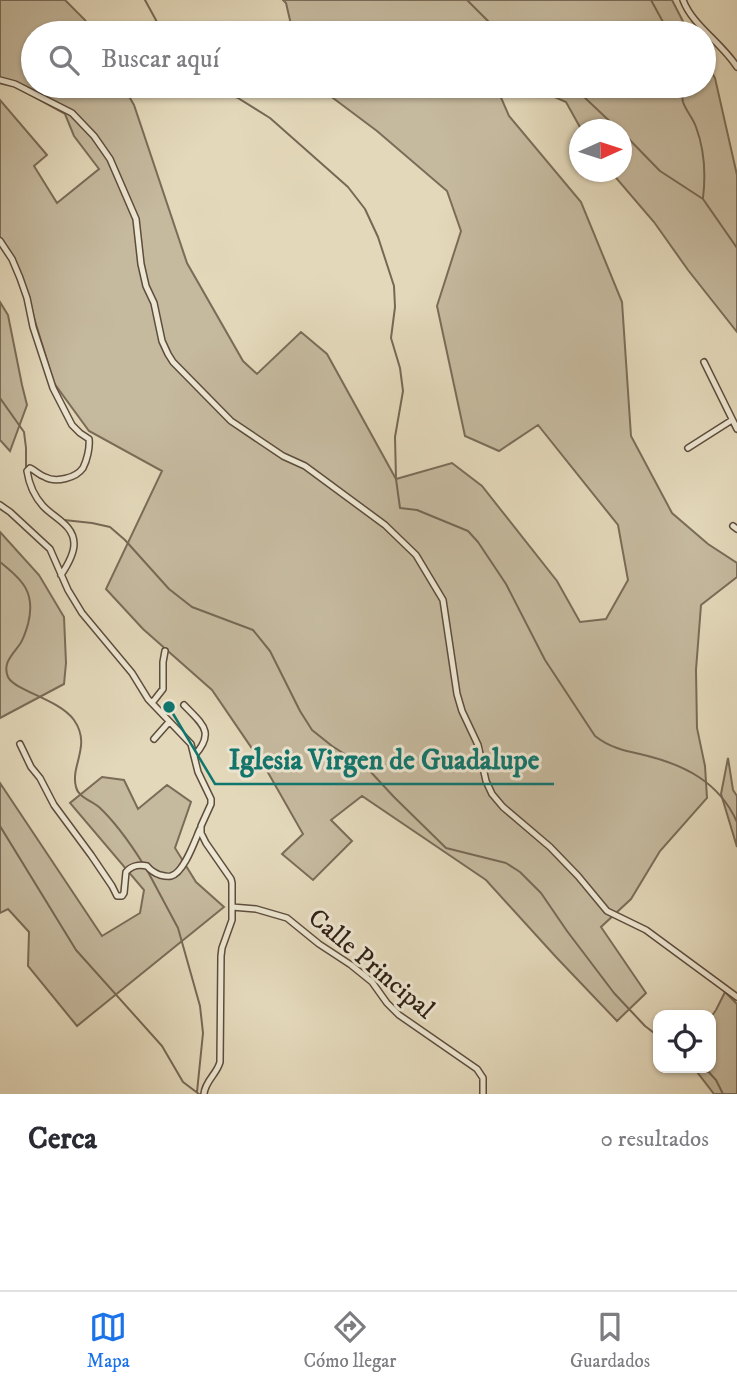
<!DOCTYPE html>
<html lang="es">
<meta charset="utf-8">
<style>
body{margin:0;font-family:"IM FELL DW Pica",serif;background:#f2f2f3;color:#2b2b33}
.controls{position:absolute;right:21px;bottom:21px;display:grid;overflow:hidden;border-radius:14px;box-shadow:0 2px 5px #0004}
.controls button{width:63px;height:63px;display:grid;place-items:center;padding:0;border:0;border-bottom:2px solid #e1e1e2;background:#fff;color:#2b2b33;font:35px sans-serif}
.compass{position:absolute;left:569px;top:119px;width:63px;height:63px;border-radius:50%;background:#fff;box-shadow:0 2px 5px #0004;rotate:87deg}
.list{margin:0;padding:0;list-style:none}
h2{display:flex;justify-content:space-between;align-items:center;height:91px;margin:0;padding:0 28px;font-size:30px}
h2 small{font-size:23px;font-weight:400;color:#7c7c81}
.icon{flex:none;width:38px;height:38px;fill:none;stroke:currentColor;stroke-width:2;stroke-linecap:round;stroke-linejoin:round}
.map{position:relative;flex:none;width:737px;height:1094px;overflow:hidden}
.search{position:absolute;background:#fff;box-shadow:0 2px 5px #0004;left:21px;right:21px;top:21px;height:77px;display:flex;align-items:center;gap:18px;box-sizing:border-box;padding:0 24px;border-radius:38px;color:#7c7c81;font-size:26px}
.sheet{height:196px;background:#fff}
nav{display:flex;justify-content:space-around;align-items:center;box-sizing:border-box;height:98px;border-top:2px solid #e1e1e2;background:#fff;font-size:19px;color:#7c7c81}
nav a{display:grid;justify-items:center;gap:4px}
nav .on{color:#1a73e8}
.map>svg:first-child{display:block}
.green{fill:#c5b99e;stroke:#7a6c58;stroke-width:2}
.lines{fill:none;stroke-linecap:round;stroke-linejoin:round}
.stream{stroke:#776855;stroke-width:2}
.street-casing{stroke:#5d4d3d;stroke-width:8}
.street{stroke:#ede6d2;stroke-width:5}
.labels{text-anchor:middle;stroke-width:6;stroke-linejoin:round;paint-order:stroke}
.street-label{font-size:26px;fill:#301f13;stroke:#ede6d2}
.leader{fill:none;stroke:#0f766e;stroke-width:2.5}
.callout-dot{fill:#0f766e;stroke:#ede6d2;stroke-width:2.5}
.callout-label{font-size:28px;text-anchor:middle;font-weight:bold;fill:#0f766e;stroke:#ede6d2;stroke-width:6;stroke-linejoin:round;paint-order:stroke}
</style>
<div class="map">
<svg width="737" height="1094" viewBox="0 0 737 1094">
<rect width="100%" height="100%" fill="#e3d8ba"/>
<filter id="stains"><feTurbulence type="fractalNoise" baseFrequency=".00286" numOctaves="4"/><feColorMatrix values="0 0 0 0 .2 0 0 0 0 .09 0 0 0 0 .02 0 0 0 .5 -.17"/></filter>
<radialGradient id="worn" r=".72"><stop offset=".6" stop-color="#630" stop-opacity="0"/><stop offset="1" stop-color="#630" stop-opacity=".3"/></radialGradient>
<path class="green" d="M 0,0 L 65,0 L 85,20 L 93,33 L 33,33 L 33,86 L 123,86 L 134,105 L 187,263 L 243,361 L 257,374 L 301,332 L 327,354 L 396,479 L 452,463 L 482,486 L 557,581 L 580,622 L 606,619 L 628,580 L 618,525 L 538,425 L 499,451 L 465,436 L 437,306 L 461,231 L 447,191 L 377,131 L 317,86 L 496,86 L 509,116 L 581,202 L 622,302 L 631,436 L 672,513 L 708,544 L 737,563 L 737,577 L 701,605 L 696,670 L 697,728 L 705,766 L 707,798 L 660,851 L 631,899 L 601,927 L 646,993 L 617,1021 L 556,957 L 486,880 L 362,796 L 331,820 L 352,841 L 313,880 L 282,854 L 303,834 L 266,769 L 212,690 L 143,629 L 106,589 L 162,471 L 89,431 L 54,383 L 19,269 L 0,240 L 0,100 L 47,155 L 34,166 L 57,203 L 99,169 L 74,136 L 65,114 L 0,78 Z
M 283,0 L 672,0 L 689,33 L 293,33 L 286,3 Z
M 704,58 L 715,78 L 737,175 L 737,332 L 688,270 L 654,222 L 611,172 L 622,172 L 622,130 L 581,129 L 566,102 L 530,86 L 704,86 Z
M 0,302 L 8,315 L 22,385 L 27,405 L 10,451 L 0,440 Z
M 0,532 L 39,575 L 64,617 L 66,663 L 64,684 L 0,718 Z
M 728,758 L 733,790 L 737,796 L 737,847 L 721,794 Z
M 102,777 L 124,780 L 138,809 L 167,785 L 191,802 L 175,848 L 196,882 L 224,907 L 77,1026 L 28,966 L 29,932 L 8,909 L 0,913 L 0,783 L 102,936 L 140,913 L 144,890 L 70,803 Z
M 725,992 L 737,1004 L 737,1094 L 714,1094 L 694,1068 L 711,1068 L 711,1017 L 716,1010 Z"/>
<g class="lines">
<path class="stream" d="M 145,0 L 163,33
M 467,0 L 500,33
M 651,0 L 669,33
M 213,86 L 238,98 L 270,118 L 348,187 L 365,209 L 378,237 L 394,286 L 395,307 L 391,338 L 400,368 L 403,391 L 395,437 L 396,479 L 400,508 L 417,510 L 468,531 L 478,542 L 506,584 L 545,660 L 595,736 C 610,748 626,751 644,755 C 685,765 719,782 737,822
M 563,86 L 583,96 L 619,130
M 682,86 C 682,91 682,98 683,102 C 686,111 693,118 696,127 C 705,151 706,173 703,198
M 622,132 L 660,171 L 703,199 L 737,248
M 0,398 L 24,432 L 26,448 L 26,470
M 29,489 L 37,502
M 64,520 L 92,523 L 110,527 L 125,540 L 169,589 L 192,607 L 253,630 L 270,651 L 300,711 L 312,730 L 332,746 L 368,769 L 394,797 L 446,848 L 506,863 L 520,872 L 541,893 L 567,931 L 614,993 L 645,1026 L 658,1036
M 0,562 C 23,580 36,593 28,624 C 26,631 24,638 20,644 C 13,654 2,663 8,677 C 15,691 59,699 74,720 C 92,746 70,765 76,787 C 78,797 92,801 99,807 C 116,823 130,843 142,862
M 0,826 L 76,950 L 162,1046 L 183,1082 L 199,1094
M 147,870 L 178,928 L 200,1006 L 203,1033 L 197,1092
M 705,1068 L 716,1080 L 723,1094"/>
<defs>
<path id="street" d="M 683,0 C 692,25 722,43 737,67
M 0,80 L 15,84 L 72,113 L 94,136 L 110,159 L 136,219 L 141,264 L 146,286 L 154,303 L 162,341 L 168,354 L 173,362 L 231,421 L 283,456 L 305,466 L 385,525 L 416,555 L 443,600 L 457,694 L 462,711 L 478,745 L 486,781 L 492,794 L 503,807 L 550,847 L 578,876 L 607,911 L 646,930 L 737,997
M 0,241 L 12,259 L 20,278 L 27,298 L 33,327 L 53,388 L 72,425 L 80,433 L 89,439 C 90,448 87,460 83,468 C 76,478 56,483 45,477 C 39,475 36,471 30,468 L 27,471 C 29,484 34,496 43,506 C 54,518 74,525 74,544 C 74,554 67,566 61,575
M 704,362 L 737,429
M 688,448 L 732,420
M 0,505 L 10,512 L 50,549 L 68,590 L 82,613 L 132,673 L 148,699 L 191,744 L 198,772 L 211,799 L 211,804 L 201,826 L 201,833 L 206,843 L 231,879 L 232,883 L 232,920 L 222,948 L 221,956 L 220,1062 C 217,1074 205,1081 204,1094
M 733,526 L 737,529
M 152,703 L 163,689 L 163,662 L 165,651
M 184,705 C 202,724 216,732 194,756
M 154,739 L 169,722
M 20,744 L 31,767 L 40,778 L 54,805 L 91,855 L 112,886 L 117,896 L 122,896 L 124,893 L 126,872 C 131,866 139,864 147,866 C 151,871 154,873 160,875 C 164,876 168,877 171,876 C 184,873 195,840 200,829
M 232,907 L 256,909 L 287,918 L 319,944 L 351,965 L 372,982 L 387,1003 L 399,1015 L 477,1069 L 483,1078 L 483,1094"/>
</defs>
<use href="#street" class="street-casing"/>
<use href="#street" class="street"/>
</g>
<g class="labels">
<g class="street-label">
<text transform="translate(372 963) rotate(40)" y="9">Calle Principal</text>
</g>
</g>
<path class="leader" d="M169 707L215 784H554"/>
<circle class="callout-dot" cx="169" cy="707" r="7"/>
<g class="callout-label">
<text x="384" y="769">Iglesia Virgen de Guadalupe</text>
</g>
<rect width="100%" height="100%" filter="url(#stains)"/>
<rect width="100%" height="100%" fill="url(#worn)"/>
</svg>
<div class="controls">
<button><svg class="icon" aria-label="locate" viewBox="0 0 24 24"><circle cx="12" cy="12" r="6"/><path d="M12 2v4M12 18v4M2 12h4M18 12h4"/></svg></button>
</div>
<svg class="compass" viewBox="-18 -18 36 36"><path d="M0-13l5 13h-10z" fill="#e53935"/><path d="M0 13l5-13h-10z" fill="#7c7c81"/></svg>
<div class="search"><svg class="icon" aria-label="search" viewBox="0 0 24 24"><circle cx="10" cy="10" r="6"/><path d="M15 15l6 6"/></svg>Buscar aquí</div>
</div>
<section class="sheet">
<h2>Cerca<small>0 resultados</small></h2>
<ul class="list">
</ul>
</section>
<nav>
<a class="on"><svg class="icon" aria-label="map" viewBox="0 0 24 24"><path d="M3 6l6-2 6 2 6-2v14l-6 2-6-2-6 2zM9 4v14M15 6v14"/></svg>Mapa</a>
<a><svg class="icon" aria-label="directions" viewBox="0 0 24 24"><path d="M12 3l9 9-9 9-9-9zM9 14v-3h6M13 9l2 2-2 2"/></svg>Cómo llegar</a>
<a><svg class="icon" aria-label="saved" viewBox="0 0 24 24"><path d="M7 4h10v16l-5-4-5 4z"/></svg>Guardados</a>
</nav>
